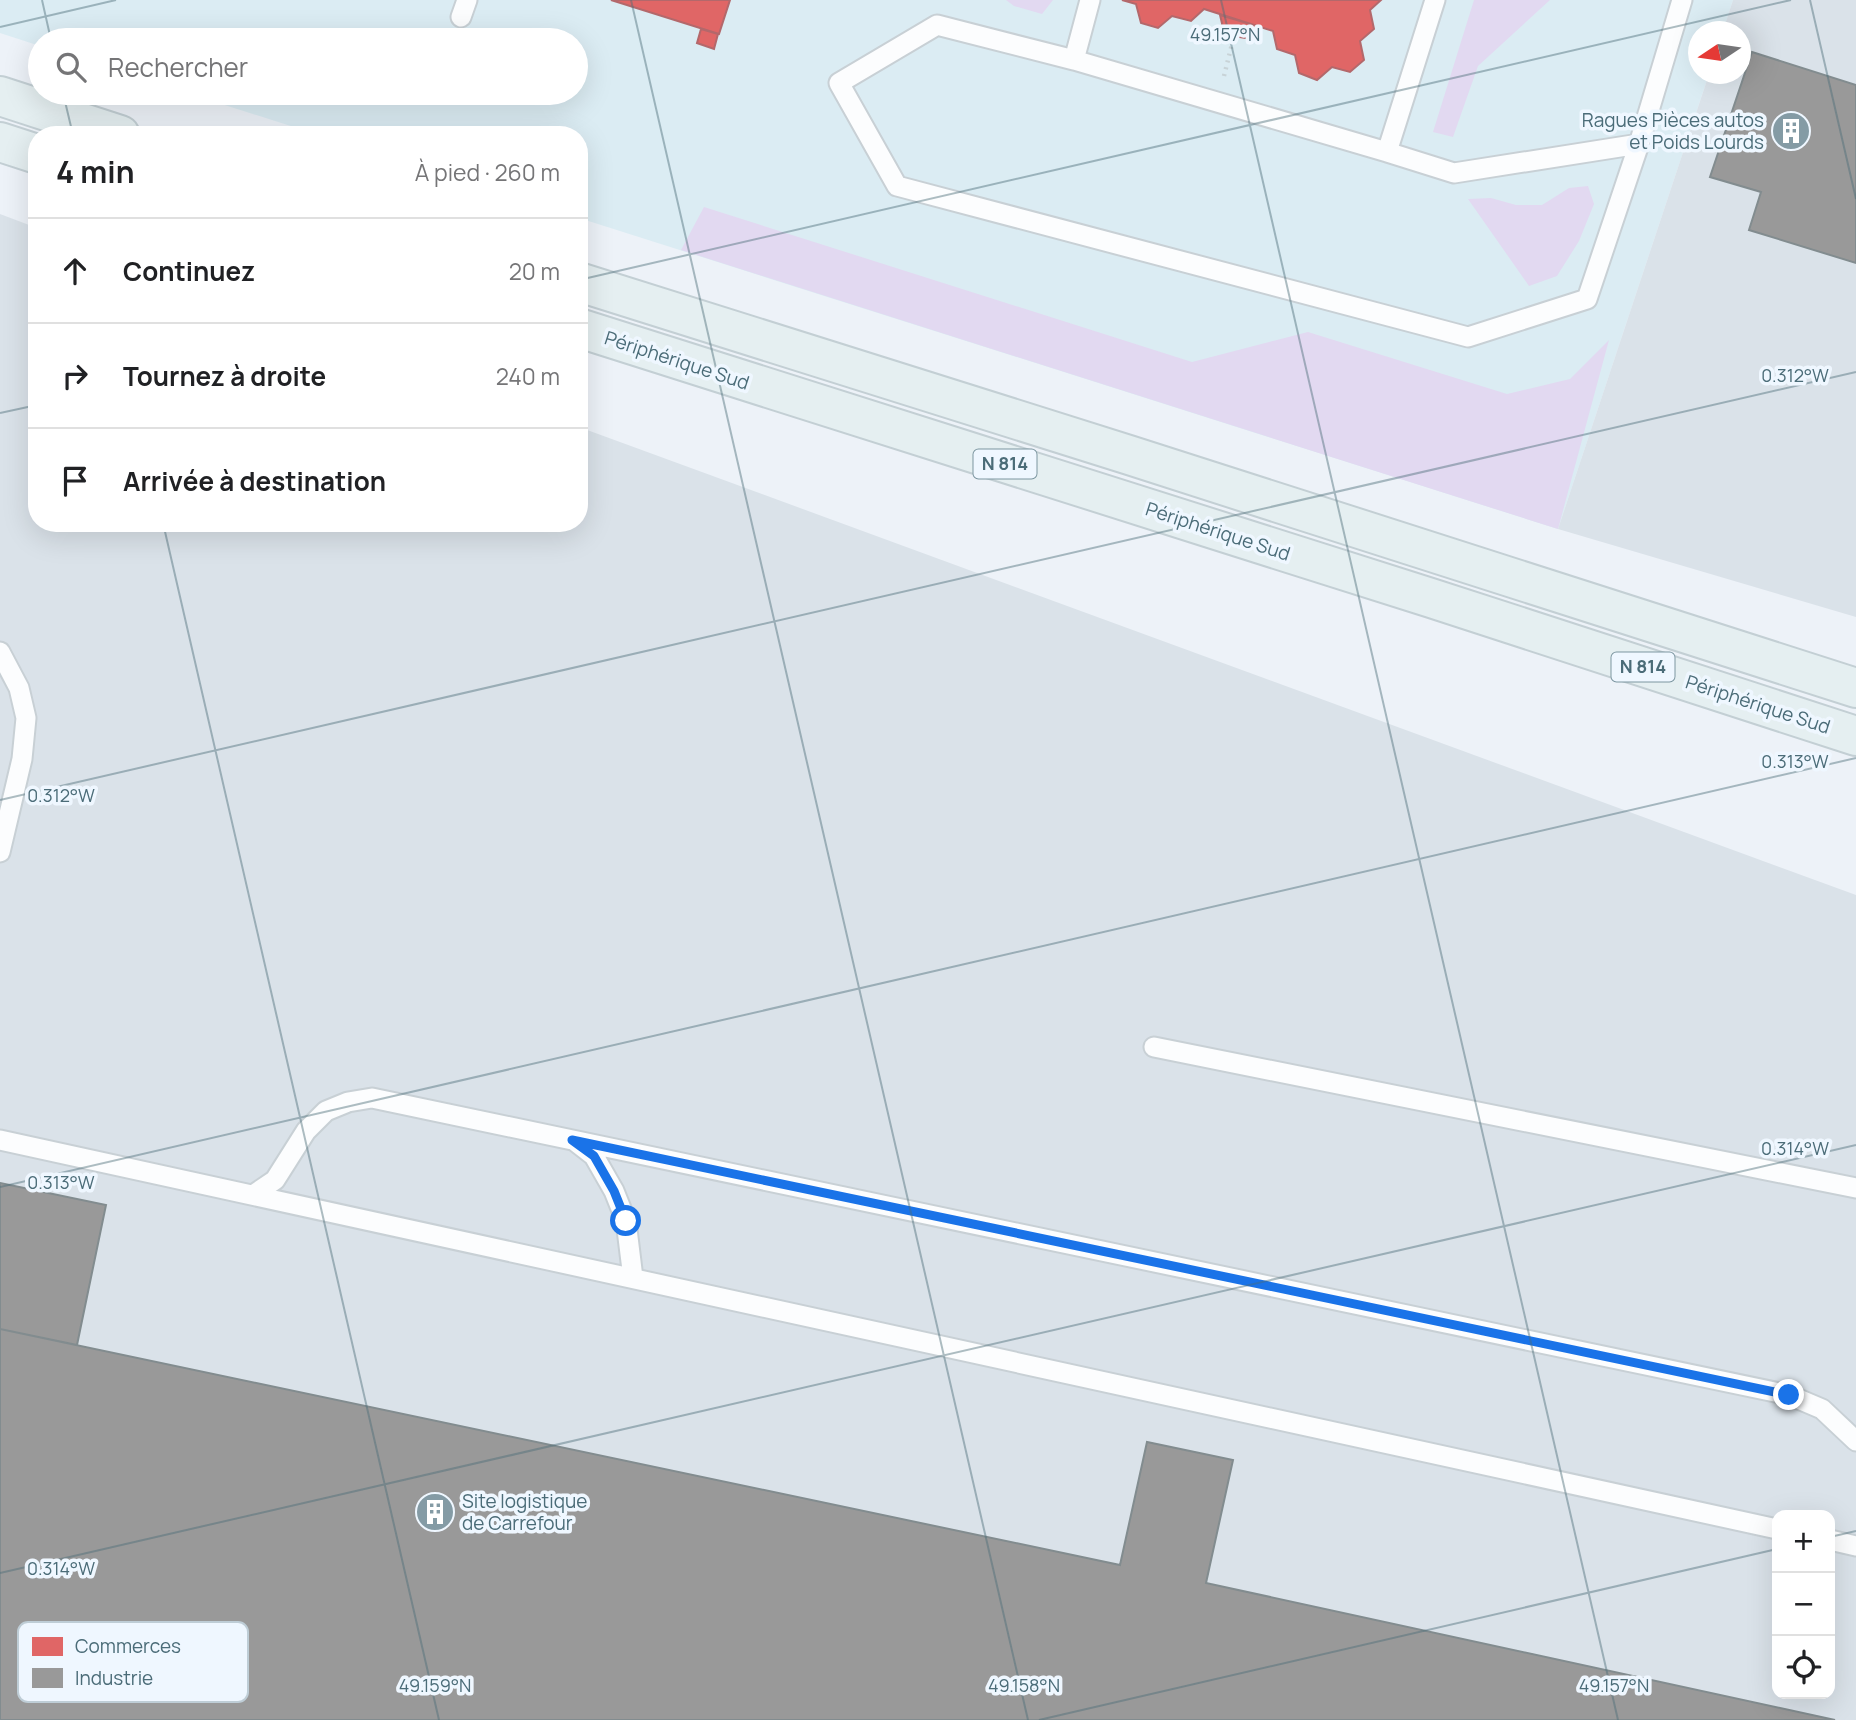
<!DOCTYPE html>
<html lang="fr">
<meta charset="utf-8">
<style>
body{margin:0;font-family:Manrope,sans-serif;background:#f2f2f2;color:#202124}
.controls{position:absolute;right:21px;bottom:21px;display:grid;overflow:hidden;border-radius:14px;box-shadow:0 7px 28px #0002}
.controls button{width:63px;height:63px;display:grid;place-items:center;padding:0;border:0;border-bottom:2px solid #e0e0e0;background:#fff;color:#202124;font:35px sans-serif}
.compass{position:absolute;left:1688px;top:21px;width:63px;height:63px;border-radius:50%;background:#fff;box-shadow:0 7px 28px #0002;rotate:257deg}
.stop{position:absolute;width:21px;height:21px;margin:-16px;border:5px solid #1a73e8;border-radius:50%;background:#fff}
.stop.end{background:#1a73e8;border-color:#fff;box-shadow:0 2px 7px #0008}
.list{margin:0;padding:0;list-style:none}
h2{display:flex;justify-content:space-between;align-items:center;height:91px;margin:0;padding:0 28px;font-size:30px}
h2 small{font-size:23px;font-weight:400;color:#757577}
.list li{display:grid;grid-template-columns:46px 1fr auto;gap:21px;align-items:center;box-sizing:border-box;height:105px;padding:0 28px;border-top:2px solid #e0e0e0}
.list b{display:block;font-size:26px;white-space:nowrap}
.list em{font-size:23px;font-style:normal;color:#757577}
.icon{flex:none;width:38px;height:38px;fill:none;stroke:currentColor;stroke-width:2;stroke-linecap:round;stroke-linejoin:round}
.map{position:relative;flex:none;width:1856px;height:1720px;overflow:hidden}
.search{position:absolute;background:#fff;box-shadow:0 7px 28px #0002;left:28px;top:28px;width:560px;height:77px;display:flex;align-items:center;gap:18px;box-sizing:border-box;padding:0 24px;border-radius:38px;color:#757577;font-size:26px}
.panel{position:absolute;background:#fff;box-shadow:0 7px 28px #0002;left:28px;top:126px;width:560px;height:406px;border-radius:28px}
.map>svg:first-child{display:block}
.commercial{fill:#dbecf3}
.industrial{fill:#dae2e9;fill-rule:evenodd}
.green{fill:#e2d9f1}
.shops{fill:#e06666;stroke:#b3686b;stroke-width:2}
.industry{fill:#999;stroke:#828c8f;stroke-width:2}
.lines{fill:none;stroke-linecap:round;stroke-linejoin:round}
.lane-casing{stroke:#c8d0d5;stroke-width:23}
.highway-casing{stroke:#c3cfd4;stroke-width:42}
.path{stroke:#c8d3d7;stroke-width:4.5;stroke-dasharray:2 5;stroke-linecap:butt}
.lane{stroke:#fcfdfe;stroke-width:19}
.highway{stroke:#e5eff1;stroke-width:38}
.route{stroke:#1a73e8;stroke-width:9}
.ticks{fill:none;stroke:#4b6c78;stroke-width:2;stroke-opacity:0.45}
.labels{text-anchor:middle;stroke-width:7;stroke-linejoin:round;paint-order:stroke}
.shield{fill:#eff7ff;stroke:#7c96a0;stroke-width:2}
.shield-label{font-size:18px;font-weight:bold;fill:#4b6c78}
.poi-label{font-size:19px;fill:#4b6c78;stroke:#eff7ff;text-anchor:end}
.street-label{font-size:19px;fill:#4b6c78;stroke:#eff7ff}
.key{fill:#eff7ff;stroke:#becdd6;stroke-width:2}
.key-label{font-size:19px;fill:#4b6c78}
.ticks-label{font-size:18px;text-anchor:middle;fill:#4b6c78;stroke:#eff7ff;stroke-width:7;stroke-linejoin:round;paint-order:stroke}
</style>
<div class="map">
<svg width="1856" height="1720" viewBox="0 0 1856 1720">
<rect width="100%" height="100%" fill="#edf2f8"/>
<path class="commercial" d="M 0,0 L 1733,0 L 1723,31 L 1699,32 L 1699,74 L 1709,74 L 1558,529 L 579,218 L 579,135 L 319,135 L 187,93 L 576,93 L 576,40 L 40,40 L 40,46 L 0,33 Z"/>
<path class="industrial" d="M 1733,0 L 1856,0 L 1856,617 L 1558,529 L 1709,74 L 1741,74 L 1741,32 L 1723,31 Z
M 0,214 L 37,228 L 37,523 L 579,523 L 579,427 L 1856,895 L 1856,1720 L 0,1720 ZM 1777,1515 L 1830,1515 L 1830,1694 L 1777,1694 Z"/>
<path class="green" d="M 1006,0 L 1053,0 L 1042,14 L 1014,6 Z
M 1474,0 L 1550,0 L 1478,66 L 1453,137 L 1433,132 Z
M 1588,186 L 1594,204 L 1579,241 L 1557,276 L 1529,286 L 1468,199 L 1491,198 L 1516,205 L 1542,205 L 1569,188 Z
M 704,207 L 1192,362 L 1308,332 L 1507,394 L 1570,379 L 1609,340 L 1558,529 L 681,250 Z"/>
<path class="shops" d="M 611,0 L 730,0 L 719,34 Z
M 1122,0 L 1381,0 L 1370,10 L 1374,29 L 1360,41 L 1364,60 L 1350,72 L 1332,67 L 1317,80 L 1299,73 L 1295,55 L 1277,49 L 1273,31 L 1204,9 L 1191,21 L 1172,16 L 1158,28 L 1141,23 L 1136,4 Z
M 1220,15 L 1257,26 L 1245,38 L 1234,36 L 1224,32 Z
M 701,29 L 718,34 L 714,49 L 697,43 Z"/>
<path class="industry" d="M 1752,52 L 1856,85 L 1856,263 L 1749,230 L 1761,192 L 1710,177 Z
M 0,1183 L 106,1205 L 77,1345 L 0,1329 Z
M 0,1329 L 1120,1565 L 1147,1442 L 1233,1460 L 1206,1583 L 1835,1720 L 0,1720 Z"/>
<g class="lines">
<defs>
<path id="lane" d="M 1090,0 L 1074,60 L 1387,152 L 1435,0
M 461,17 L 467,0
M 1074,60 L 937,25 L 839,83 L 897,186 L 1468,337 L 1587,299 L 1639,144
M 1387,152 L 1454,173 L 1639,144 L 1682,0
M 0,652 L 19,688 L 26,718 L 22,759 L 0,852
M 1154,1047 L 1856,1188
M 0,1140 L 1777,1529
M 576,1142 L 594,1156 L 614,1191 L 626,1221 L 633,1278
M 253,1195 L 275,1180 L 306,1131 L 326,1111 L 348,1102 L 372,1098 L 1789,1395 L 1822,1409 L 1856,1441
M 1830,1540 L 1856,1546"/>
<path id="highway" d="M 0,96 L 120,135
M 0,142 L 37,154
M 579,282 L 1129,455 L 1856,688
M 579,328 L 1431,598 L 1856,736"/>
</defs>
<use href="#lane" class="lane-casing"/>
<use href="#highway" class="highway-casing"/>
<path class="path" d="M 1224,76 L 1234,36"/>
<use href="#lane" class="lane"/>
<use href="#highway" class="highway"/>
</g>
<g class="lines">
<path class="route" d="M 626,1221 L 614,1191 L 594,1156 L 572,1140 L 1789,1395"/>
</g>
<path class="ticks" d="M 42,0 L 51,40M 631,0 L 1028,1720M 1221,0 L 1618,1720M 1810,0 L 1856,199M 0,27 L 116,0M 63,93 L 73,135M 579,280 L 1791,0M 0,413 L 37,405M 163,523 L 439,1720M 0,800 L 1856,372M 0,1187 L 1856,758M 1830,1537 L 1856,1531M 0,1573 L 1856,1145M 1039,1720 L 1777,1549"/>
<defs>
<symbol id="building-disc" viewBox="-11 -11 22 22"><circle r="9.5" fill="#849ba5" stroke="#eff7ff"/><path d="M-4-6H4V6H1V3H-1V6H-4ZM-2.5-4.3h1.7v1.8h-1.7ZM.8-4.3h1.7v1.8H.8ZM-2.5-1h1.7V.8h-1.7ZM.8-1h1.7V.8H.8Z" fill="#fff"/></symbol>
</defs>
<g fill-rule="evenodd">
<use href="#building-disc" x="1769" y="109" width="44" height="44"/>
<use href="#building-disc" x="413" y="1490" width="44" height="44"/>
</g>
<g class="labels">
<g class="shield">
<rect x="973.5" y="449.5" width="63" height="29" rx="5"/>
<rect x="1611.5" y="652.5" width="63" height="29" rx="5"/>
</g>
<g class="shield-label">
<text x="1005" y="470">N 814</text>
<text x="1643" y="673">N 814</text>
</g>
<g class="poi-label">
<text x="1764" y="127">Ragues Pièces autos<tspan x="1764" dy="22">et Poids Lourds</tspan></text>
<text x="462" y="1508" text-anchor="start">Site logistique<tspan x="462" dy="22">de Carrefour</tspan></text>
</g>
<g class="street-label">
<text transform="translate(677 360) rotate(18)" y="7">Périphérique Sud</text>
<text transform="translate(1218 531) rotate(18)" y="7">Périphérique Sud</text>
<text transform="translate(1758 704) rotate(18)" y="7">Périphérique Sud</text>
</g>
</g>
<rect x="18" y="1622" width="230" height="80" rx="10" class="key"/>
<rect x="32" y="1637" width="31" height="19" fill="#e06666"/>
<rect x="32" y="1668" width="31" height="20" fill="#999"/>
<g class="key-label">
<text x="75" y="1653">Commerces</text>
<text x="75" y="1685">Industrie</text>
</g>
<g class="ticks-label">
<text x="1225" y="41">49.157°N</text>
<text x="1795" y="382">0.312°W</text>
<text x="1795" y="768">0.313°W</text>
<text x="61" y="802">0.312°W</text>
<text x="1795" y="1155">0.314°W</text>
<text x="61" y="1189">0.313°W</text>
<text x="61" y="1575">0.314°W</text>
<text x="435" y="1692">49.159°N</text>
<text x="1024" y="1692">49.158°N</text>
<text x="1614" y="1692">49.157°N</text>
</g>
</svg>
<div class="controls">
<button>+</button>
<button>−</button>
<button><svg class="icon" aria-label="locate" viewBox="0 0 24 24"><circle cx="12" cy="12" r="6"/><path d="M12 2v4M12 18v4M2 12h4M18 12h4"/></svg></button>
</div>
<svg class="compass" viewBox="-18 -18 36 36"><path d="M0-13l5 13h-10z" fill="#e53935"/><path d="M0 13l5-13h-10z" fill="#757577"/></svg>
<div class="stop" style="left:626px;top:1221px"></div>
<div class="stop end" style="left:1789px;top:1395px"></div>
<div class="search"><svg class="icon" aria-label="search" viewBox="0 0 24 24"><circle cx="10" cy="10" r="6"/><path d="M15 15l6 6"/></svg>Rechercher</div>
<section class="panel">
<h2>4 min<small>À pied · 260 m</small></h2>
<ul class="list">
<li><svg class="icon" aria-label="ahead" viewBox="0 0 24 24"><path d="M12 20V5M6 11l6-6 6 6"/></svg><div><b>Continuez</b></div><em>20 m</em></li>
<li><svg class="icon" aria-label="right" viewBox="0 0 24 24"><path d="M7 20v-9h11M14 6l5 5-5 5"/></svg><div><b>Tournez à droite</b></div><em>240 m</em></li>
<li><svg class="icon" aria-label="arrive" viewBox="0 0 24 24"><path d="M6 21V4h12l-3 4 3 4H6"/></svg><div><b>Arrivée à destination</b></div></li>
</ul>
</section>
</div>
